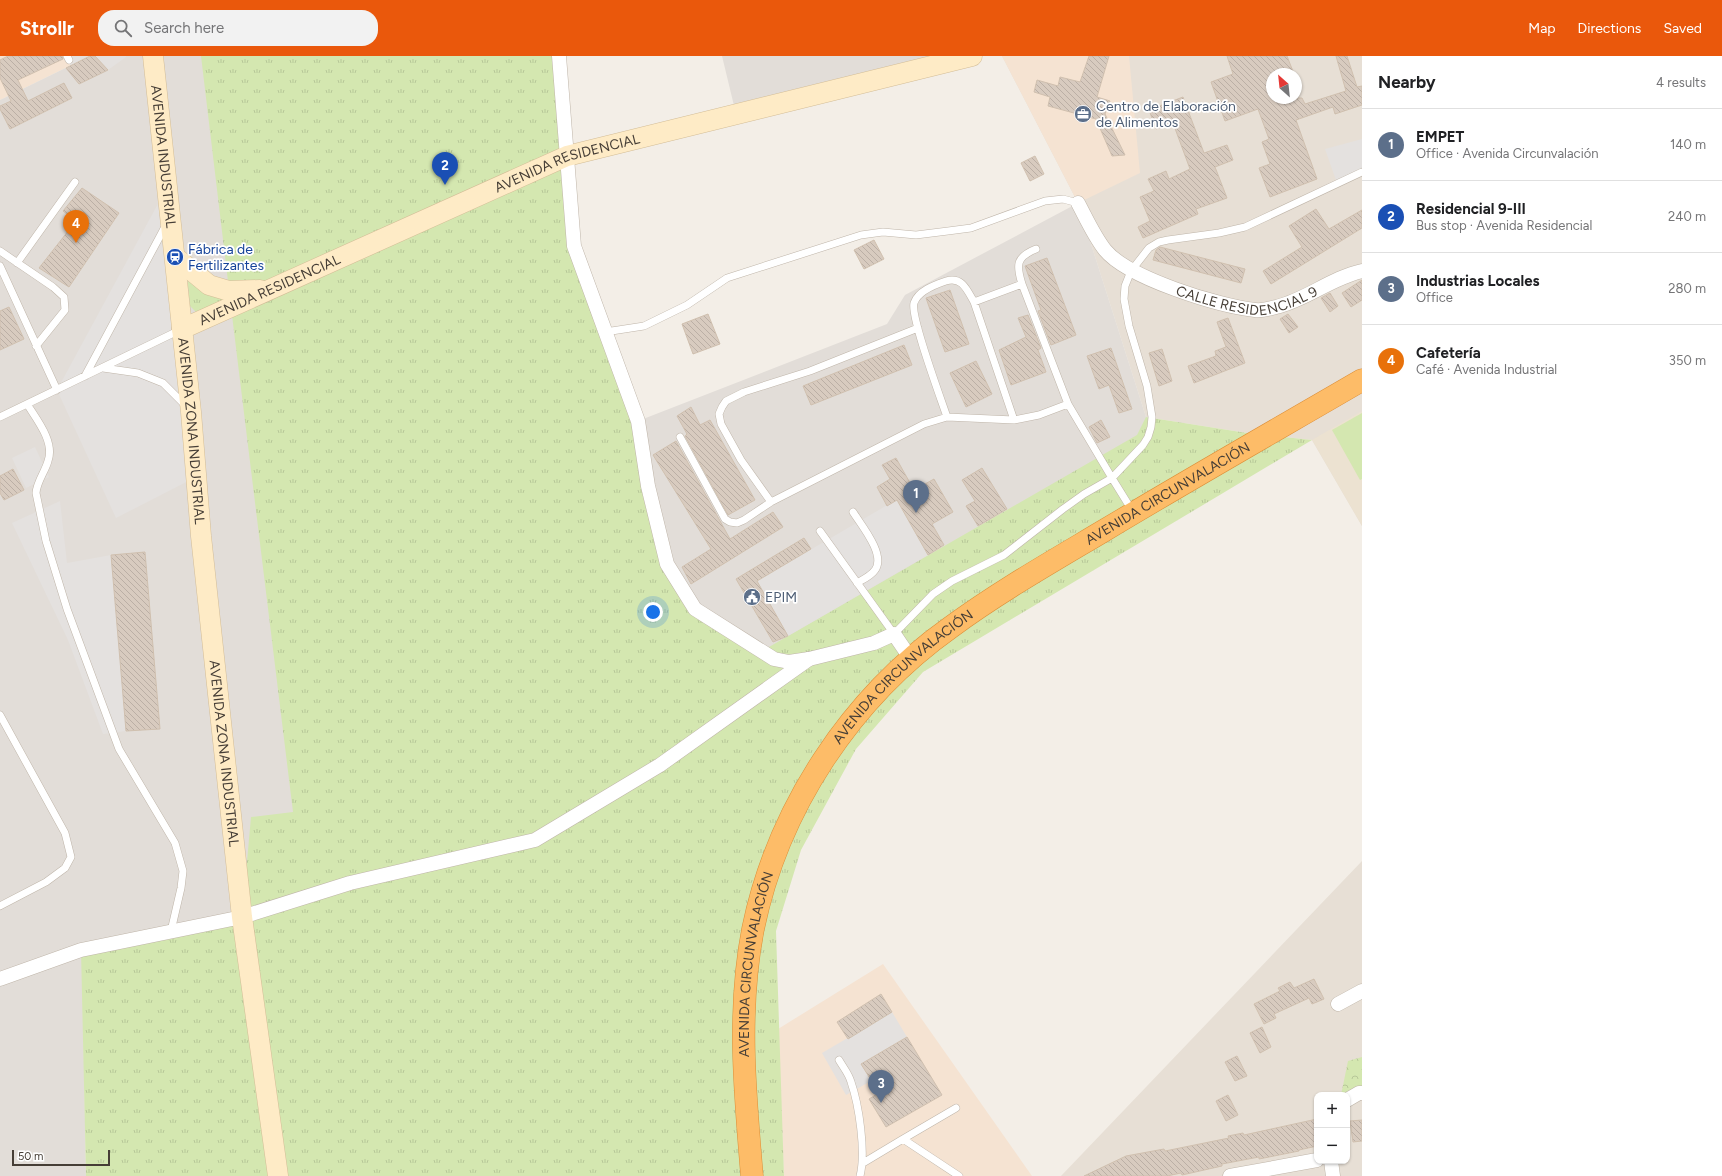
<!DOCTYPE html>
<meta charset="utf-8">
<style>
body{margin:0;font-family:Figtree,sans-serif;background:#f2f2f2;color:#202124}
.controls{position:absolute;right:12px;bottom:12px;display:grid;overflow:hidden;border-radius:8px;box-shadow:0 1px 3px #0004}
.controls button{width:36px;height:36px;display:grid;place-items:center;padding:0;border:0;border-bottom:1px solid #e0e0e0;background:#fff;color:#202124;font:20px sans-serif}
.compass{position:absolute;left:1266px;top:12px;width:36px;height:36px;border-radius:50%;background:#fff;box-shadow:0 1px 3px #0004;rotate:333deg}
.scale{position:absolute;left:12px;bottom:10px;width:98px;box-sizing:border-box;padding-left:4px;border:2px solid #463e36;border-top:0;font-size:11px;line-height:14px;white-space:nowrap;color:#463e36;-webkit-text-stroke:3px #fff;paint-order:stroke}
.you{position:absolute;left:653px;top:556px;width:14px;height:14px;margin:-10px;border:3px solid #fff;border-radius:50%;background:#1a73e8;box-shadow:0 0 0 6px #1a73e833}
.badge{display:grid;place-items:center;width:26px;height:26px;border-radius:50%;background:#ea580c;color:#fff;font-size:13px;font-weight:700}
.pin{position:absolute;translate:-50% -33px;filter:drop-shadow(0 1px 2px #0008)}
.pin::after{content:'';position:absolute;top:21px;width:14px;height:12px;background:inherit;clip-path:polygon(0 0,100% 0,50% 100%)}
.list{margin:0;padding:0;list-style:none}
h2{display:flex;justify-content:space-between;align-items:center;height:52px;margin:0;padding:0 16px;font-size:17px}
h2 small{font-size:13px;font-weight:400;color:#757577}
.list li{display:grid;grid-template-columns:26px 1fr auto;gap:12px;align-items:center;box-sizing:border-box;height:72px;padding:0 16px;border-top:1px solid #e0e0e0}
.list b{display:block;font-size:15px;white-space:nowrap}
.list p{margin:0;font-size:13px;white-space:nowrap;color:#757577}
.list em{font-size:13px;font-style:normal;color:#757577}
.icon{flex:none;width:22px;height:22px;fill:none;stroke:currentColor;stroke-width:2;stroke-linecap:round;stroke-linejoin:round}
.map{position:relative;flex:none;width:1362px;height:1120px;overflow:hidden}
header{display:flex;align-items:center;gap:24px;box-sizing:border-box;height:56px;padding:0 20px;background:#ea580c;color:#fff}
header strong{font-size:19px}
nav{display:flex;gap:22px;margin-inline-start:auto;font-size:14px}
.search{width:280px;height:36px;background:#f2f2f2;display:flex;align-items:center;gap:10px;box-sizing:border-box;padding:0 14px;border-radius:16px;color:#757577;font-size:15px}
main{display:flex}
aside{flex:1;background:#fff}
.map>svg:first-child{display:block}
.residential{fill:#e7dfd5;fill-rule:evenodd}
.commercial{fill:#f5e3d2}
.industrial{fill:#e2ddd8}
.education{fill:#ece2d1}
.grass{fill:url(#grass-tufts)}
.forest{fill:url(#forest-crowns)}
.garden{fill:#d4e7b0}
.parking{fill:#e4e1df}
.building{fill:url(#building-back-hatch);stroke:#d0c0af}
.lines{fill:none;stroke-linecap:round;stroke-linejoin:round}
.lane-casing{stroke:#bfb5a9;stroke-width:8}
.street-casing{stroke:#bfb5a9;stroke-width:15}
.secondary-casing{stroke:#d3bd97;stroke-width:21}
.highway-casing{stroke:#dc8e37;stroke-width:23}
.lane{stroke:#fff;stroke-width:7}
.street{stroke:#fff;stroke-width:14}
.secondary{stroke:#feebc6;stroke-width:20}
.highway{stroke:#fdbc68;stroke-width:22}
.labels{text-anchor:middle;stroke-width:3.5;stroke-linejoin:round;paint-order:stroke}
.service-label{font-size:14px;fill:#4e5e75;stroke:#fff;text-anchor:start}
.street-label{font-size:14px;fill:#463e36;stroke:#fff}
.transit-label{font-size:14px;fill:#164399;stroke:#fff;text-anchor:start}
</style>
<header>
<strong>Strollr</strong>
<div class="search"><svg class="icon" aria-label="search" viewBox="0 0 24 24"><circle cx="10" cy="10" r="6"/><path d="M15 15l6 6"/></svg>Search here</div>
<nav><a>Map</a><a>Directions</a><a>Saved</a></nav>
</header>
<main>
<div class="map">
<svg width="1362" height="1120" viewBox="0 0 1362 1120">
<defs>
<pattern id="grass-tufts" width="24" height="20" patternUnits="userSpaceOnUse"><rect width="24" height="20" fill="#d4e7b0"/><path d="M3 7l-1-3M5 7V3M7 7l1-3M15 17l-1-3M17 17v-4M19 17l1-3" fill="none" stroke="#b7c798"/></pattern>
<pattern id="forest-crowns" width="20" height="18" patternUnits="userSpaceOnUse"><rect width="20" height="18" fill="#d4e7b0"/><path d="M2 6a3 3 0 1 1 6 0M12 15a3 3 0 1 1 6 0" fill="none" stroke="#b7c798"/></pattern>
<pattern id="building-back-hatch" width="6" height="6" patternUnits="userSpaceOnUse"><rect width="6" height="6" fill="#d8cbbf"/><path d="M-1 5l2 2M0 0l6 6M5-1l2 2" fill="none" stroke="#bbafa5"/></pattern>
</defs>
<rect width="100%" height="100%" fill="#f3eee7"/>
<path class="residential" d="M 1002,0 L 1362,0 L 1362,470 L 1312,384 L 1247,377 L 1146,361 L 1078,147 ZM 1272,18 L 1296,18 L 1296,42 L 1272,42 Z
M 1362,805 L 1362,1120 L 1061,1120 ZM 1317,1039 L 1347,1039 L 1347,1105 L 1317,1105 Z"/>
<path class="commercial" d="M 0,0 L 90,0 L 0,44 Z
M 1002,0 L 1129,0 L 1140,117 L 1078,147 Z
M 883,908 L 1032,1120 L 784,1120 L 778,973 Z"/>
<path class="industrial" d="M 90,0 L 559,0 L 574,190 L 638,365 L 887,268 L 905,239 L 1078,147 L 1146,361 L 1148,381 L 535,784 L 82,894 L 86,1120 L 0,1120 L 0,44 Z
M 722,0 L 972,0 L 736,58 Z"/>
<path class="education" d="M 1362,355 L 1362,470 L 1312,384 Z"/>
<path class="grass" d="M 201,0 L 557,0 L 574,190 L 638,365 L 658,471 L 695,553 L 762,595 L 1137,379 L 1146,361 L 1247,377 L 1312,384 L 923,616 L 856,693 L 801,794 L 776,875 L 784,1120 L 86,1120 L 81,894 L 242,861 L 251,761 L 293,756 L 230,243 L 196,256 L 190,250 L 187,220 L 230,242 Z"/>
<path class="forest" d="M 1362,1001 L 1362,1033 L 1341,1039 L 1348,1005 Z"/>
<path class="garden" d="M 1362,357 L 1362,423 L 1360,424 L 1332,374 Z"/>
<path class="parking" d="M 66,0 L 126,0 L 126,1 L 108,14 L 79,28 Z
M 1362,83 L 1362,116 L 1337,127 L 1325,93 Z
M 166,133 L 200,419 L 116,462 L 57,334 Z
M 35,391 L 49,421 L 26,432 L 12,402 Z
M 896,444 L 928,499 L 788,580 L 757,525 Z
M 60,445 L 67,507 L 111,499 L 126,675 L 103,678 L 68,584 L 12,467 Z
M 892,956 L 907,981 L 861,1008 L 871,1025 L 846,1039 L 822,997 Z"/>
<path class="building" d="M 8,0 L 62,0 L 63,3 L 18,24 L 28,45 L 64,27 L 72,42 L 10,73 L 0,53 L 0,50 L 11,45 L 0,22 L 0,4 Z
M 90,0 L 95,0 L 108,14 L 79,28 L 66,12 Z
M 1089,0 L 1109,0 L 1097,41 L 1110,45 L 1105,58 L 1125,99 L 1112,100 L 1096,63 L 1048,50 L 1050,41 L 1034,36 L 1037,24 L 1058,30 L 1060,21 L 1080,26 Z
M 1227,0 L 1287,0 L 1294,18 L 1272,18 L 1272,42 L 1302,42 L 1305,48 L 1346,35 L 1336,0 L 1347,0 L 1357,31 L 1362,30 L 1362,49 L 1335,58 L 1333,51 L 1296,64 L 1317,123 L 1270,141 L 1259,112 L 1270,108 L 1262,86 L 1269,83 L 1258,53 L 1225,65 L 1211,26 L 1233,18 Z
M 1183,41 L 1204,97 L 1227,89 L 1233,104 L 1215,111 L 1227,142 L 1196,153 L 1198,158 L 1143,182 L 1138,171 L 1150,165 L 1140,141 L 1154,135 L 1148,123 L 1166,115 L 1169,123 L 1190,113 L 1173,67 L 1156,73 L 1149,54 Z
M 1035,100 L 1044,118 L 1030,125 L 1021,107 Z
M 82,132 L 119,157 L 69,231 L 39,212 L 76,165 L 63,155 Z
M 1316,153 L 1329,173 L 1362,154 L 1362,172 L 1271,228 L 1263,215 L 1302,191 L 1289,170 Z
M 874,184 L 884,203 L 864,213 L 854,194 Z
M 1160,191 L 1245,213 L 1241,227 L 1153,204 L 1156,194 Z
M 1047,202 L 1076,279 L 1051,289 L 1038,255 L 1041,254 L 1025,210 Z
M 1362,224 L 1362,244 L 1351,251 L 1342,237 Z
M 950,234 L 969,288 L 945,296 L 926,242 Z
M 1330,237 L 1338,250 L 1330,256 L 1321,242 Z
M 9,251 L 24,283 L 0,294 L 0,255 Z
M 708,258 L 720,288 L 693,298 L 682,268 Z
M 1288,258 L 1298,271 L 1289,277 L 1280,263 Z
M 1028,259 L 1041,292 L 1038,294 L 1046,316 L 1011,329 L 999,294 L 1026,281 L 1018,262 Z
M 1228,262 L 1245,307 L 1194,327 L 1188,310 L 1216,300 L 1215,295 L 1226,291 L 1217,266 Z
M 904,289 L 912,309 L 811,349 L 803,330 Z
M 1111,292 L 1132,353 L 1119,357 L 1109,329 L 1099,333 L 1087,300 Z
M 1162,293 L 1172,325 L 1159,330 L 1149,297 Z
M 976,305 L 992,338 L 966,351 L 950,317 Z
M 691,351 L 700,369 L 710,364 L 755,444 L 728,459 L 685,380 L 687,378 L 677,360 Z
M 1101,364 L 1110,381 L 1097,387 L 1089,371 Z
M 676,385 L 730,483 L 773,456 L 783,471 L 691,528 L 682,511 L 711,493 L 653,399 Z
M 896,402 L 914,434 L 934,423 L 953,456 L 932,468 L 944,489 L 928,499 L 897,444 L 887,450 L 877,431 L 890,423 L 882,409 Z
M 982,412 L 1007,453 L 978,470 L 966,450 L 975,445 L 962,424 Z
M 13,413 L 24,434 L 4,444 L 0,437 L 0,420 Z
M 804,482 L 811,493 L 757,525 L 788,580 L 773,586 L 736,523 Z
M 145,496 L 160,673 L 126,675 L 111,499 Z
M 1314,923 L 1324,943 L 1312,948 L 1309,942 L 1274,958 L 1276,962 L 1264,968 L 1254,948 L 1280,935 L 1278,932 L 1290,926 L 1294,932 Z
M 881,938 L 892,956 L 848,983 L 837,966 Z
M 1262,971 L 1271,991 L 1260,997 L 1250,977 Z
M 907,981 L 942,1039 L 886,1071 L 869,1043 L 879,1037 L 861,1008 Z
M 1237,1000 L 1247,1020 L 1235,1025 L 1225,1006 Z
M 1228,1039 L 1238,1059 L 1226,1065 L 1216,1045 Z
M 1317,1063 L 1317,1090 L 1299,1094 L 1299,1095 L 1259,1103 L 1259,1101 L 1222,1108 L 1222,1110 L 1182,1119 L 1181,1117 L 1167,1120 L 1084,1120 L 1126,1100 L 1164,1093 L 1165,1095 L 1229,1082 L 1228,1080 L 1243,1077 L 1244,1079 Z
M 1362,1064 L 1362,1085 L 1353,1086 L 1350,1065 Z"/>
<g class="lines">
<defs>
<path id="lane" d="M 67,0 L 69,4
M 0,195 L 53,231 L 64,241 L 65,254 L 36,290
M 17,207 L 75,126
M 0,210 L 57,334
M 1022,228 C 1016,209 1016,201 1036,193
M 974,246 L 1022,228 L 1068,348 L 1112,422 L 1133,456
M 605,276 L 644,270 L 687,249 L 727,222 L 861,179 L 883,176 L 916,179 L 948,175 L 971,172 L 1045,145 L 1063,143 L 1078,147
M 103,312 L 138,317 L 163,327 L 185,349
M 85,320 L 166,169
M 27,348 C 37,364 55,386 48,405 C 45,416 37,425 36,437 L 46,485 L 67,553 L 119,693 L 175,787 L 183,815 L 181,832 L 171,875
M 0,361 L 180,274
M 947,361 C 941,343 910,260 914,247 C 918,235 934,229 946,225 C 962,220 967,234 974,246 L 1014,364
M 680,381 L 725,463 L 730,466 L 737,467 L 744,464 L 771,446 L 924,368 L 947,361 L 1014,364 L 1039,359 L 1068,348
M 771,446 L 741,404 L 721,368 L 719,358 L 722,351 L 726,345 L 744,336 L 810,315 L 918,272
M 853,456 C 862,470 886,499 875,514 C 871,520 862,524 857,527
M 820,475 L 894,578 L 933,538 L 952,525 L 1004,499 L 1063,453 L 1084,438 L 1112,422 L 1143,389 L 1148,381 L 1151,371 L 1152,361 L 1147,330 L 1129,270 L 1124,243 L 1125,230 L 1131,215 L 1149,192 L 1159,186 L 1168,184 L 1219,177 L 1245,171 L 1362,116
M 0,659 L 65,777 L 71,801 L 65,812 L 46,826 L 0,850
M 839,1004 C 843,1011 849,1018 851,1026 C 859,1049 866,1096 860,1120
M 903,1083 L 956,1052
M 863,1107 L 903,1083 L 959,1120"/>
<g id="street">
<path d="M 559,0 L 574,190 L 638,365 L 648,430 L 667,508 L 695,553 L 774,603 L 789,606 L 809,603 L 874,587 L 894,578 L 911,603"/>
<path id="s1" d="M 1078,147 C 1086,162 1094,180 1105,194 C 1128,222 1218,250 1255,254 C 1262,255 1269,253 1276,251 C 1306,244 1331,222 1362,215"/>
<path d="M 0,923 L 81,894 L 242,861 L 350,827 L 535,784 L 660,709 L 809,603"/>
<path d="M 1338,948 L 1362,935"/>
<path d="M 1347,1044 L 1359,1037 L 1362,1037"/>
<path d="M 1331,1105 L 1333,1120"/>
<path d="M 1230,1120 L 1317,1104"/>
</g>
<g id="secondary">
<path id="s2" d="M 153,0 L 191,356 L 201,480 L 242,861 L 278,1120"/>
<path d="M 175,201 L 209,229 L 229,235 L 260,234"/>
<path id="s3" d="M 182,273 L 567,100 L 972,0"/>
</g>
<g id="highway">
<path id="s4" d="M 752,1120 C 745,1038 737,955 753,873 C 778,752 851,642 951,571 C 1000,535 1053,505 1105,474 C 1190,423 1276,374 1362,324"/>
</g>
</defs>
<use href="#lane" class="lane-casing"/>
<use href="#street" class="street-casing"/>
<use href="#secondary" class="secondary-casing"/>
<use href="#highway" class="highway-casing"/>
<use href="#lane" class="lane"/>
<use href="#street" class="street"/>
<use href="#secondary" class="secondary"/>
<use href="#highway" class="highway"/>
</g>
<defs>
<symbol id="office-disc" viewBox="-11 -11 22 22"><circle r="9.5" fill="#5c6f8a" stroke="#fff"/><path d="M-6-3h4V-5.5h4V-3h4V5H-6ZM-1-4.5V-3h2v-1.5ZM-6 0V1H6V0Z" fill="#fff"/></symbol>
<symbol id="station-disc" viewBox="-11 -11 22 22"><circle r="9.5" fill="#1a4fb4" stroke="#fff"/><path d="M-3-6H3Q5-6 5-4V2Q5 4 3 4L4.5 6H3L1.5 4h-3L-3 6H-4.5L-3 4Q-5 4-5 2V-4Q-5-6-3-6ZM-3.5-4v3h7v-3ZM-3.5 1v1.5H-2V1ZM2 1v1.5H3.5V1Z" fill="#fff"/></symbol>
<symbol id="civic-disc" viewBox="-11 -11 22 22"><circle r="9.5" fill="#5c6f8a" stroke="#fff"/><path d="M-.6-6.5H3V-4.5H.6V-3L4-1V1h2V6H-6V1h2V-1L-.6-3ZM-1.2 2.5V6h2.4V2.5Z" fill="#fff"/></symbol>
</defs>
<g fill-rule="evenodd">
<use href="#office-disc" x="1073" y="48" width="20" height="20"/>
<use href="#station-disc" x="165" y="191" width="20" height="20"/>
<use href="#civic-disc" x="742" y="531" width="20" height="20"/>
</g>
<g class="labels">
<g class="service-label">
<text x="1096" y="55">Centro de Elaboración<tspan x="1096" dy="16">de Alimentos</tspan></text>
<text x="765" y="546">EPIM</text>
</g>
<g class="street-label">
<text dy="5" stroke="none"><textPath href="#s2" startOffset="101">AVENIDA INDUSTRIAL</textPath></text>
<text dy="5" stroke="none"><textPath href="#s3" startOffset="420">AVENIDA RESIDENCIAL</textPath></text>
<text dy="5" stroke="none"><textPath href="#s1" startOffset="210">CALLE RESIDENCIAL 9</textPath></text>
<text dy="5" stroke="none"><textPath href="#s3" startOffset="96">AVENIDA RESIDENCIAL</textPath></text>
<text dy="5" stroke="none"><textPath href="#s2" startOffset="377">AVENIDA ZONA INDUSTRIAL</textPath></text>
<text dy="5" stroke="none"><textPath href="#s4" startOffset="872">AVENIDA CIRCUNVALACIÓN</textPath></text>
<text dy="5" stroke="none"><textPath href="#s4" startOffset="548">AVENIDA CIRCUNVALACIÓN</textPath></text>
<text dy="5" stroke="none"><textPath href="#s2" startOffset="701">AVENIDA ZONA INDUSTRIAL</textPath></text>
<text dy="5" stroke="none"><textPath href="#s4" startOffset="213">AVENIDA CIRCUNVALACIÓN</textPath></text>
</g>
<g class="transit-label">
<text x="188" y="198">Fábrica de<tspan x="188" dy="16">Fertilizantes</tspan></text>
</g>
</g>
</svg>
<div class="controls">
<button>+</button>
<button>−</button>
</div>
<svg class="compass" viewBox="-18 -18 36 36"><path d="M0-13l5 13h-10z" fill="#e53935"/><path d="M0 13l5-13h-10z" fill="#757577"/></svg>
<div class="scale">50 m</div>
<div class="you"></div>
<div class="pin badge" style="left:916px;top:457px;background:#5c6f8a">1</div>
<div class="pin badge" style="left:445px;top:129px;background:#1a4fb4">2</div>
<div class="pin badge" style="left:881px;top:1047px;background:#5c6f8a">3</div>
<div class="pin badge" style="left:76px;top:187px;background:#e8710a">4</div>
</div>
<aside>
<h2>Nearby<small>4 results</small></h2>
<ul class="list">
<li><span class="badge" style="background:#5c6f8a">1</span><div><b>EMPET</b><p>Office · Avenida Circunvalación</p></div><em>140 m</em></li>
<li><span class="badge" style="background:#1a4fb4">2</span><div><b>Residencial 9-III</b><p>Bus stop · Avenida Residencial</p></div><em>240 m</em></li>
<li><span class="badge" style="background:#5c6f8a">3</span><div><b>Industrias Locales</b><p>Office</p></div><em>280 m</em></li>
<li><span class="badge" style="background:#e8710a">4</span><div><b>Cafetería</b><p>Café · Avenida Industrial</p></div><em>350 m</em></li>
</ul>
</aside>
</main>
